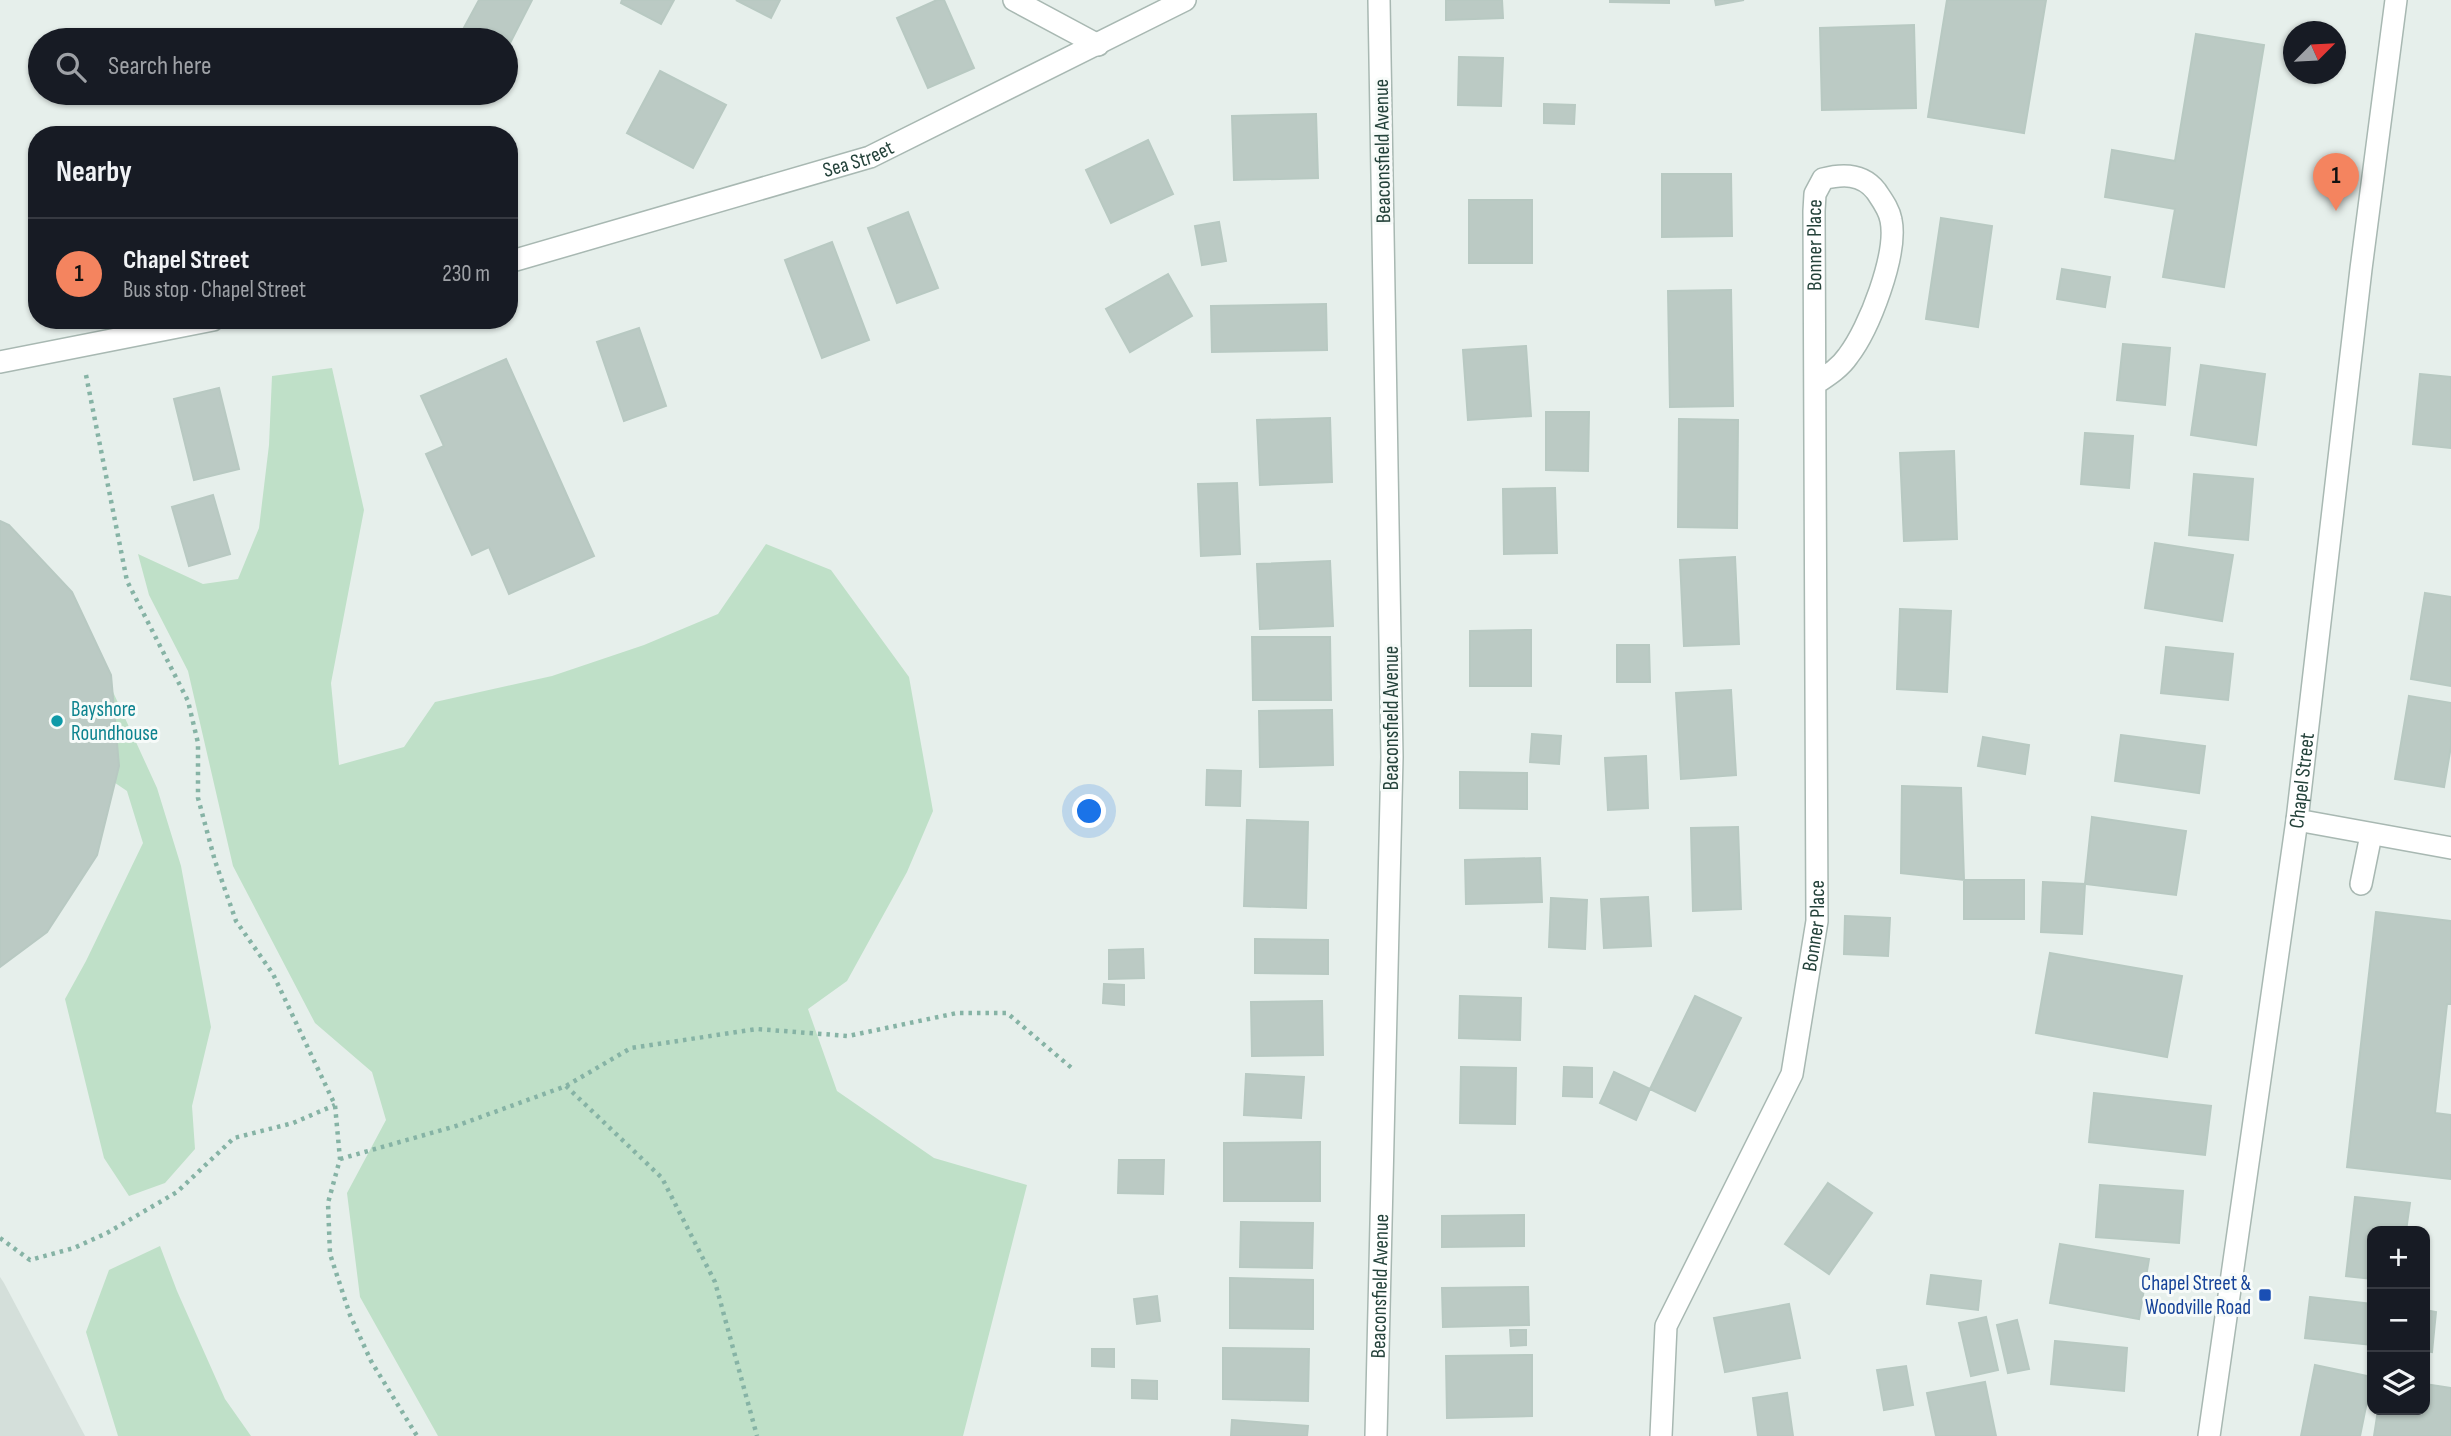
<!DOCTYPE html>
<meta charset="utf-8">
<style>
body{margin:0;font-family:"Sofia Sans Condensed",sans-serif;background:#242831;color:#f1f3f6}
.controls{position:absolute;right:21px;bottom:21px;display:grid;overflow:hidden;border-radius:14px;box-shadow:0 2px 5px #0004}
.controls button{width:63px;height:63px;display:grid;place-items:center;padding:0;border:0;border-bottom:2px solid #363941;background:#171b24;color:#f1f3f6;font:35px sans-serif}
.compass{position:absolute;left:2283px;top:21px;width:63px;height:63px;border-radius:50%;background:#171b24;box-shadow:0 2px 5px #0004;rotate:66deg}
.you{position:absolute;left:1090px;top:812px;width:24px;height:24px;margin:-18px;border:5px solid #fff;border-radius:50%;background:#1a73e8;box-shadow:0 0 0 10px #1a73e833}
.badge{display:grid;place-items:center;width:46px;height:46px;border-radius:50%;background:#f4845f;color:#111;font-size:23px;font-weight:700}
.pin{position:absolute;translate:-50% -58px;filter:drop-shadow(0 2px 4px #0008)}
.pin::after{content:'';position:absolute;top:37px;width:24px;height:21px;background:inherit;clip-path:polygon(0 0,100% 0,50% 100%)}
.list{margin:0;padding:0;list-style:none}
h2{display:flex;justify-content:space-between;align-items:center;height:91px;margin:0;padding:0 28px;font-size:30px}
h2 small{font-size:23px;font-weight:400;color:#9ea1a6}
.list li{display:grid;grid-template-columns:46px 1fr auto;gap:21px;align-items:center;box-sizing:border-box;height:112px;padding:0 28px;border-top:2px solid #363941}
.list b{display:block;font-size:26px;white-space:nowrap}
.list p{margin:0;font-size:23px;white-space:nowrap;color:#9ea1a6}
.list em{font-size:23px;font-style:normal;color:#9ea1a6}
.icon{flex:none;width:38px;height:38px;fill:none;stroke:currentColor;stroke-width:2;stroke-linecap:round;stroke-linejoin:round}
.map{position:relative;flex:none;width:2451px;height:1436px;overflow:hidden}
.search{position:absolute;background:#171b24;box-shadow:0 2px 5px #0004;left:28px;top:28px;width:490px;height:77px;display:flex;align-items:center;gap:18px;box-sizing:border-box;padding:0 24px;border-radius:38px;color:#9ea1a6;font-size:26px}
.panel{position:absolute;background:#171b24;box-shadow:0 2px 5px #0004;left:28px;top:126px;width:490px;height:203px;border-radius:28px}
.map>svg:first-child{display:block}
.built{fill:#d4dfda}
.green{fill:#bfe0c8}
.building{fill:#bbcac4;stroke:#b8c9c2;stroke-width:2}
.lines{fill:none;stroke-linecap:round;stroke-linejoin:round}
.minor-casing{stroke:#a8b8b2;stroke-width:24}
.path{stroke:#86b3a5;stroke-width:4.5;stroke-dasharray:3.5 5;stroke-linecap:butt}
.minor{stroke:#fff;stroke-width:21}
.culture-dot{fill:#0f9aa8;stroke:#f7fbf9;stroke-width:2.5}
.transit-dot{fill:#1a4fb4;stroke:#f7fbf9;stroke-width:2.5}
.labels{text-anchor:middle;stroke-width:6;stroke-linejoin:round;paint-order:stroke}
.street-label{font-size:21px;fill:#24423a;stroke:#f7fbf9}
.culture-label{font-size:21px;fill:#0d838f;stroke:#f7fbf9;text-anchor:start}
.transit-label{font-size:21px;fill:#164399;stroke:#f7fbf9;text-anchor:end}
</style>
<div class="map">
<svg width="2451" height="1436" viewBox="0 0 2451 1436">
<rect width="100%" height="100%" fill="#e6efeb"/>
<path class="built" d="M 0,1277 L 4,1283 L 85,1436 L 0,1436 Z"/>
<path class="green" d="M 332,368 L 364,510 L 331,683 L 339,765 L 404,747 L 435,702 L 552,676 L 644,645 L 718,614 L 766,544 L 831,570 L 909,677 L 933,811 L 907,872 L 847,981 L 808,1009 L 837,1091 L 934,1158 L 1027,1185 L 963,1436 L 438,1436 L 360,1297 L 347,1193 L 386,1120 L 372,1072 L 315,1023 L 233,866 L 188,671 L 149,595 L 138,554 L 203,584 L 238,579 L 259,528 L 269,445 L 272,376 Z
M 0,664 L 108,681 L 157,788 L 181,866 L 211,1027 L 192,1106 L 195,1149 L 165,1183 L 129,1196 L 104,1158 L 65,999 L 86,961 L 143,843 L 127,791 L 53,741 Z
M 160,1246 L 177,1291 L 225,1399 L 251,1436 L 118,1436 L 86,1332 L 109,1270 Z"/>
<path class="building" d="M 479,0 L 532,0 L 506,51 L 506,40 L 469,40 L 460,35 Z
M 622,0 L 674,0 L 661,24 L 621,3 Z
M 736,0 L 780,0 L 771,18 Z
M 937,0 L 944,0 L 974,68 L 928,88 L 897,18 Z
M 1446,0 L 1502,0 L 1503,18 L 1446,20 Z
M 1610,0 L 1669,0 L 1669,3 L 1610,2 Z
M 1715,0 L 1744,0 L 1716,5 Z
M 1947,0 L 2046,0 L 2024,133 L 1928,117 Z
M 1914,25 L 1916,108 L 1822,110 L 1820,28 Z
M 2196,34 L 2264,45 L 2224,287 L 2163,277 L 2175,209 L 2105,197 L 2112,150 L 2175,161 Z
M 1459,57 L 1503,58 L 1501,106 L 1458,105 Z
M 660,71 L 726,105 L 693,168 L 627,133 Z
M 1544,104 L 1575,105 L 1574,124 L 1544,123 Z
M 1316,114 L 1318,178 L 1234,180 L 1232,116 Z
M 1148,140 L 1173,194 L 1111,223 L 1086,170 Z
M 1662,174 L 1731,174 L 1732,236 L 1662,237 Z
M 1469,200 L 1532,200 L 1532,263 L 1469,263 Z
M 908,212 L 938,288 L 897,303 L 868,228 Z
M 1941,218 L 1992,226 L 1978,327 L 1926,319 Z
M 1219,222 L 1226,261 L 1202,265 L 1195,226 Z
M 832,242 L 869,340 L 822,358 L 785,260 Z
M 2062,269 L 2110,277 L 2105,307 L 2057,299 Z
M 1168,274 L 1192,316 L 1130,352 L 1106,309 Z
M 1731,290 L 1733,406 L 1670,407 L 1668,291 Z
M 1326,304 L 1327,350 L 1212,352 L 1211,306 Z
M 639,328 L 666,406 L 624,421 L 597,342 Z
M 2123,344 L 2170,348 L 2165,405 L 2117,400 Z
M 1526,346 L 1531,416 L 1468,420 L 1463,350 Z
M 506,359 L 594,556 L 509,594 L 489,547 L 472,555 L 426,454 L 444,446 L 421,396 Z
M 2201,365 L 2265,374 L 2256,445 L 2191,435 Z
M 2420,374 L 2451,377 L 2451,448 L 2413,444 Z
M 219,388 L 239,469 L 194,480 L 174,399 Z
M 1546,412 L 1589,412 L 1588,471 L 1546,470 Z
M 1330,418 L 1332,482 L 1260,485 L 1257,420 Z
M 1679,419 L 1738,420 L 1737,528 L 1678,527 Z
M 2085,433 L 2133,436 L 2129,488 L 2081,484 Z
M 1954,451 L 1957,539 L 1904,541 L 1900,453 Z
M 2194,474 L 2253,479 L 2248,540 L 2189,535 Z
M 1237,483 L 1240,554 L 1201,556 L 1198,484 Z
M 1555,488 L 1557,553 L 1504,554 L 1503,489 Z
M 213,495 L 230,554 L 189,566 L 172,507 Z
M 0,521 L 9,525 L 72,592 L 111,675 L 119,766 L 97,855 L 47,932 L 0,967 Z
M 2155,543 L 2233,555 L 2222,621 L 2145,608 Z
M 1735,557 L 1739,644 L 1684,646 L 1680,560 Z
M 1330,561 L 1333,626 L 1260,629 L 1257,564 Z
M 2425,593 L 2451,597 L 2451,686 L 2411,679 Z
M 1900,609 L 1951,611 L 1947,692 L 1897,689 Z
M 1531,630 L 1531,686 L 1470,686 L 1470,631 Z
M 1252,637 L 1330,637 L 1331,700 L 1253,700 Z
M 1617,645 L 1649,645 L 1650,682 L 1617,682 Z
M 2166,647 L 2233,654 L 2228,700 L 2161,693 Z
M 1731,690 L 1736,775 L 1681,779 L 1676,693 Z
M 2409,696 L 2451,703 L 2451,746 L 2444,787 L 2395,779 Z
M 1332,710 L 1333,765 L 1260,767 L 1259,711 Z
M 1532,734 L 1561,736 L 1559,764 L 1530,762 Z
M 2121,735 L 2205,746 L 2199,793 L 2115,781 Z
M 1983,737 L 2029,745 L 2025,774 L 1978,766 Z
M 1646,756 L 1648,808 L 1608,810 L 1605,758 Z
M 1207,770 L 1241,771 L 1240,806 L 1206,805 Z
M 1460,772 L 1527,773 L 1527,809 L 1460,808 Z
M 1902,786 L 1961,788 L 1964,880 L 1901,873 Z
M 2092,817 L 2186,831 L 2176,895 L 2085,884 Z
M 1247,820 L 1308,822 L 1306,908 L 1244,906 Z
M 1738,827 L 1741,909 L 1693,911 L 1691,828 Z
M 1540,858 L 1542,902 L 1466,904 L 1465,860 Z
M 1964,880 L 2024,880 L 2024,919 L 1964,919 Z
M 2043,882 L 2085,884 L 2082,934 L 2041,932 Z
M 1648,897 L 1651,946 L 1604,948 L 1601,899 Z
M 1551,898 L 1587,900 L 1585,949 L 1549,947 Z
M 2376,912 L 2451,921 L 2451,1004 L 2447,1004 L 2435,1113 L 2451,1115 L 2451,1179 L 2347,1167 Z
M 1845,916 L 1890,918 L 1888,956 L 1844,954 Z
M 1255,939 L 1328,940 L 1328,974 L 1255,973 Z
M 1143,949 L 1144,978 L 1109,979 L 1109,950 Z
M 2050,953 L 2182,976 L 2167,1057 L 2036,1033 Z
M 1104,984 L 1124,985 L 1124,1005 L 1103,1003 Z
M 1460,996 L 1521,998 L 1520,1040 L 1459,1038 Z
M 1695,996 L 1741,1018 L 1695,1111 L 1650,1089 Z
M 1322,1001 L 1323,1055 L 1252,1056 L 1251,1002 Z
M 1461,1067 L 1516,1068 L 1515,1124 L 1460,1123 Z
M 1564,1067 L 1592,1068 L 1592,1097 L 1563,1096 Z
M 1614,1072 L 1650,1089 L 1636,1120 L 1600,1103 Z
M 1246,1074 L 1304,1077 L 1301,1118 L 1244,1115 Z
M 2094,1093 L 2211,1106 L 2205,1155 L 2089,1142 Z
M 1320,1142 L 1320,1201 L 1224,1201 L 1224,1143 Z
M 1119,1160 L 1164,1160 L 1163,1194 L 1118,1193 Z
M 1828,1183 L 1872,1213 L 1829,1274 L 1785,1244 Z
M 2100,1185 L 2183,1191 L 2179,1243 L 2096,1237 Z
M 2355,1197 L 2410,1203 L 2406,1231 L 2372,1231 L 2372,1279 L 2346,1276 Z
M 1524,1215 L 1524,1246 L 1442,1247 L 1442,1216 Z
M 1241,1222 L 1313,1223 L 1312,1268 L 1240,1267 Z
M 2060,1244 L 2149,1259 L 2139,1319 L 2050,1303 Z
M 1931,1275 L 1981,1281 L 1978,1310 L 1927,1304 Z
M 1230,1278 L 1313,1280 L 1313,1329 L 1230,1328 Z
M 1528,1287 L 1529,1325 L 1443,1327 L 1442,1288 Z
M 1157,1296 L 1160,1321 L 1137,1324 L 1134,1299 Z
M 2310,1297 L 2372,1304 L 2372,1345 L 2305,1338 Z
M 1789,1304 L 1800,1358 L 1725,1372 L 1714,1318 Z
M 2425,1310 L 2436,1312 L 2432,1352 L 2425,1351 Z
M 1986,1317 L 1998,1370 L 1971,1376 L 1959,1323 Z
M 2017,1320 L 2029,1369 L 2008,1373 L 1997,1325 Z
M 1510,1330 L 1526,1330 L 1526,1345 L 1511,1346 Z
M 2055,1341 L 2127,1348 L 2124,1391 L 2051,1384 Z
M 1223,1348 L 1309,1349 L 1308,1401 L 1223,1399 Z
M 1092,1349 L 1114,1349 L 1114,1367 L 1092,1366 Z
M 1532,1355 L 1532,1416 L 1447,1418 L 1446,1356 Z
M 2315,1365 L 2372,1377 L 2360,1436 L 2301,1436 Z
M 1906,1366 L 1913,1405 L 1884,1410 L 1877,1370 Z
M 1132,1380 L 1157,1381 L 1157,1399 L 1132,1398 Z
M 1985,1382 L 1996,1436 L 1936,1436 L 1927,1393 Z
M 2425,1384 L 2451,1388 L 2451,1436 L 2374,1436 L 2378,1410 L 2425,1410 Z
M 1787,1393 L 1793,1436 L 1758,1436 L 1753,1398 Z
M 1232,1420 L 1308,1426 L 1307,1436 L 1231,1436 Z"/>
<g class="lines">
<defs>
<g id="minor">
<path d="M 1014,0 L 1098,45"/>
<path id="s1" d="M 509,262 L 870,157 L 1185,0"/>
<path d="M 0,362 L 213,320"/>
<path d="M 2297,820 L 2451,848"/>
<path d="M 2361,884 L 2371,835"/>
<path id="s2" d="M 1376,1436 L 1392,757 L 1379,0"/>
<path id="s3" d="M 1661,1436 L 1666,1326 L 1792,1074 L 1817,921 L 1814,211 L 1815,194 L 1823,179 C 1842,174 1862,173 1876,191 C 1882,200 1889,209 1891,220 C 1898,254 1869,329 1848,356 C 1840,368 1827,376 1815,384"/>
<path id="s4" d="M 2209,1436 L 2297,820 L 2361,269 L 2396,0"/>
</g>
</defs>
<use href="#minor" class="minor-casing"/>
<path class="path" d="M 86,375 L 127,581 L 188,701 L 198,743 L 198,798 L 215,861 L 236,921 L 273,974 L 335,1105 L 340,1159 L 328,1203 L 330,1254 L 350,1315 L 371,1361 L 417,1436
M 566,1086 L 662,1178 L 715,1282 L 757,1436
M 340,1159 L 456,1126 L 566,1086 L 631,1048 L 757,1029 L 848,1036 L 957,1013 L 1007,1013 L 1074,1070
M 0,1238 L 30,1260 L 74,1248 L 107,1233 L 177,1192 L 234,1138 L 293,1123 L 335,1105"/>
<use href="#minor" class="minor"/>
</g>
<circle class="culture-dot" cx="57" cy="721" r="7"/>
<rect class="transit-dot" x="2258" y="1288" width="14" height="14" rx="3.5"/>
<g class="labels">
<g class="street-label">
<text transform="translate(1382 151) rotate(-91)" y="7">Beaconsfield Avenue</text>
<text dy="7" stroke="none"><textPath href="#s1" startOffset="364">Sea Street</textPath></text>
<text dy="7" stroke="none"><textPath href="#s3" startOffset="1223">Bonner Place</textPath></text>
<text transform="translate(1391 718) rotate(-90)" y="7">Beaconsfield Avenue</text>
<text dy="7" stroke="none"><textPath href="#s4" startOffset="662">Chapel Street</textPath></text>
<text dy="7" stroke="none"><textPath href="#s3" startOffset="542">Bonner Place</textPath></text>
<text dy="7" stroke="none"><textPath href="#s2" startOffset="150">Beaconsfield Avenue</textPath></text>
</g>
<g class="culture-label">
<text x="71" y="716">Bayshore<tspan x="71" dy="24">Roundhouse</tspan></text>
</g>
<g class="transit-label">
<text x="2251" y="1290">Chapel Street &amp;<tspan x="2251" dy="24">Woodville Road</tspan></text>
</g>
</g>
</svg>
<div class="controls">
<button>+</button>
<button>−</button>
<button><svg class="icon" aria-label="layers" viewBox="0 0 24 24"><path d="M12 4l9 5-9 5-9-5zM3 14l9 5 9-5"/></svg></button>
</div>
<svg class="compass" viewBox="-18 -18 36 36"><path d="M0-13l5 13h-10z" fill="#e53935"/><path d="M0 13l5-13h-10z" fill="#9ea1a6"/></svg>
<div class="you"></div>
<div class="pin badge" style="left:2336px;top:211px">1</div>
<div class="search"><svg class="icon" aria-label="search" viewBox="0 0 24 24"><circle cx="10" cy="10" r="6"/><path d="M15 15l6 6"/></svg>Search here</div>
<section class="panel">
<h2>Nearby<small></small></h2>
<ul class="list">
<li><span class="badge">1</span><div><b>Chapel Street</b><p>Bus stop · Chapel Street</p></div><em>230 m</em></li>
</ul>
</section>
</div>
